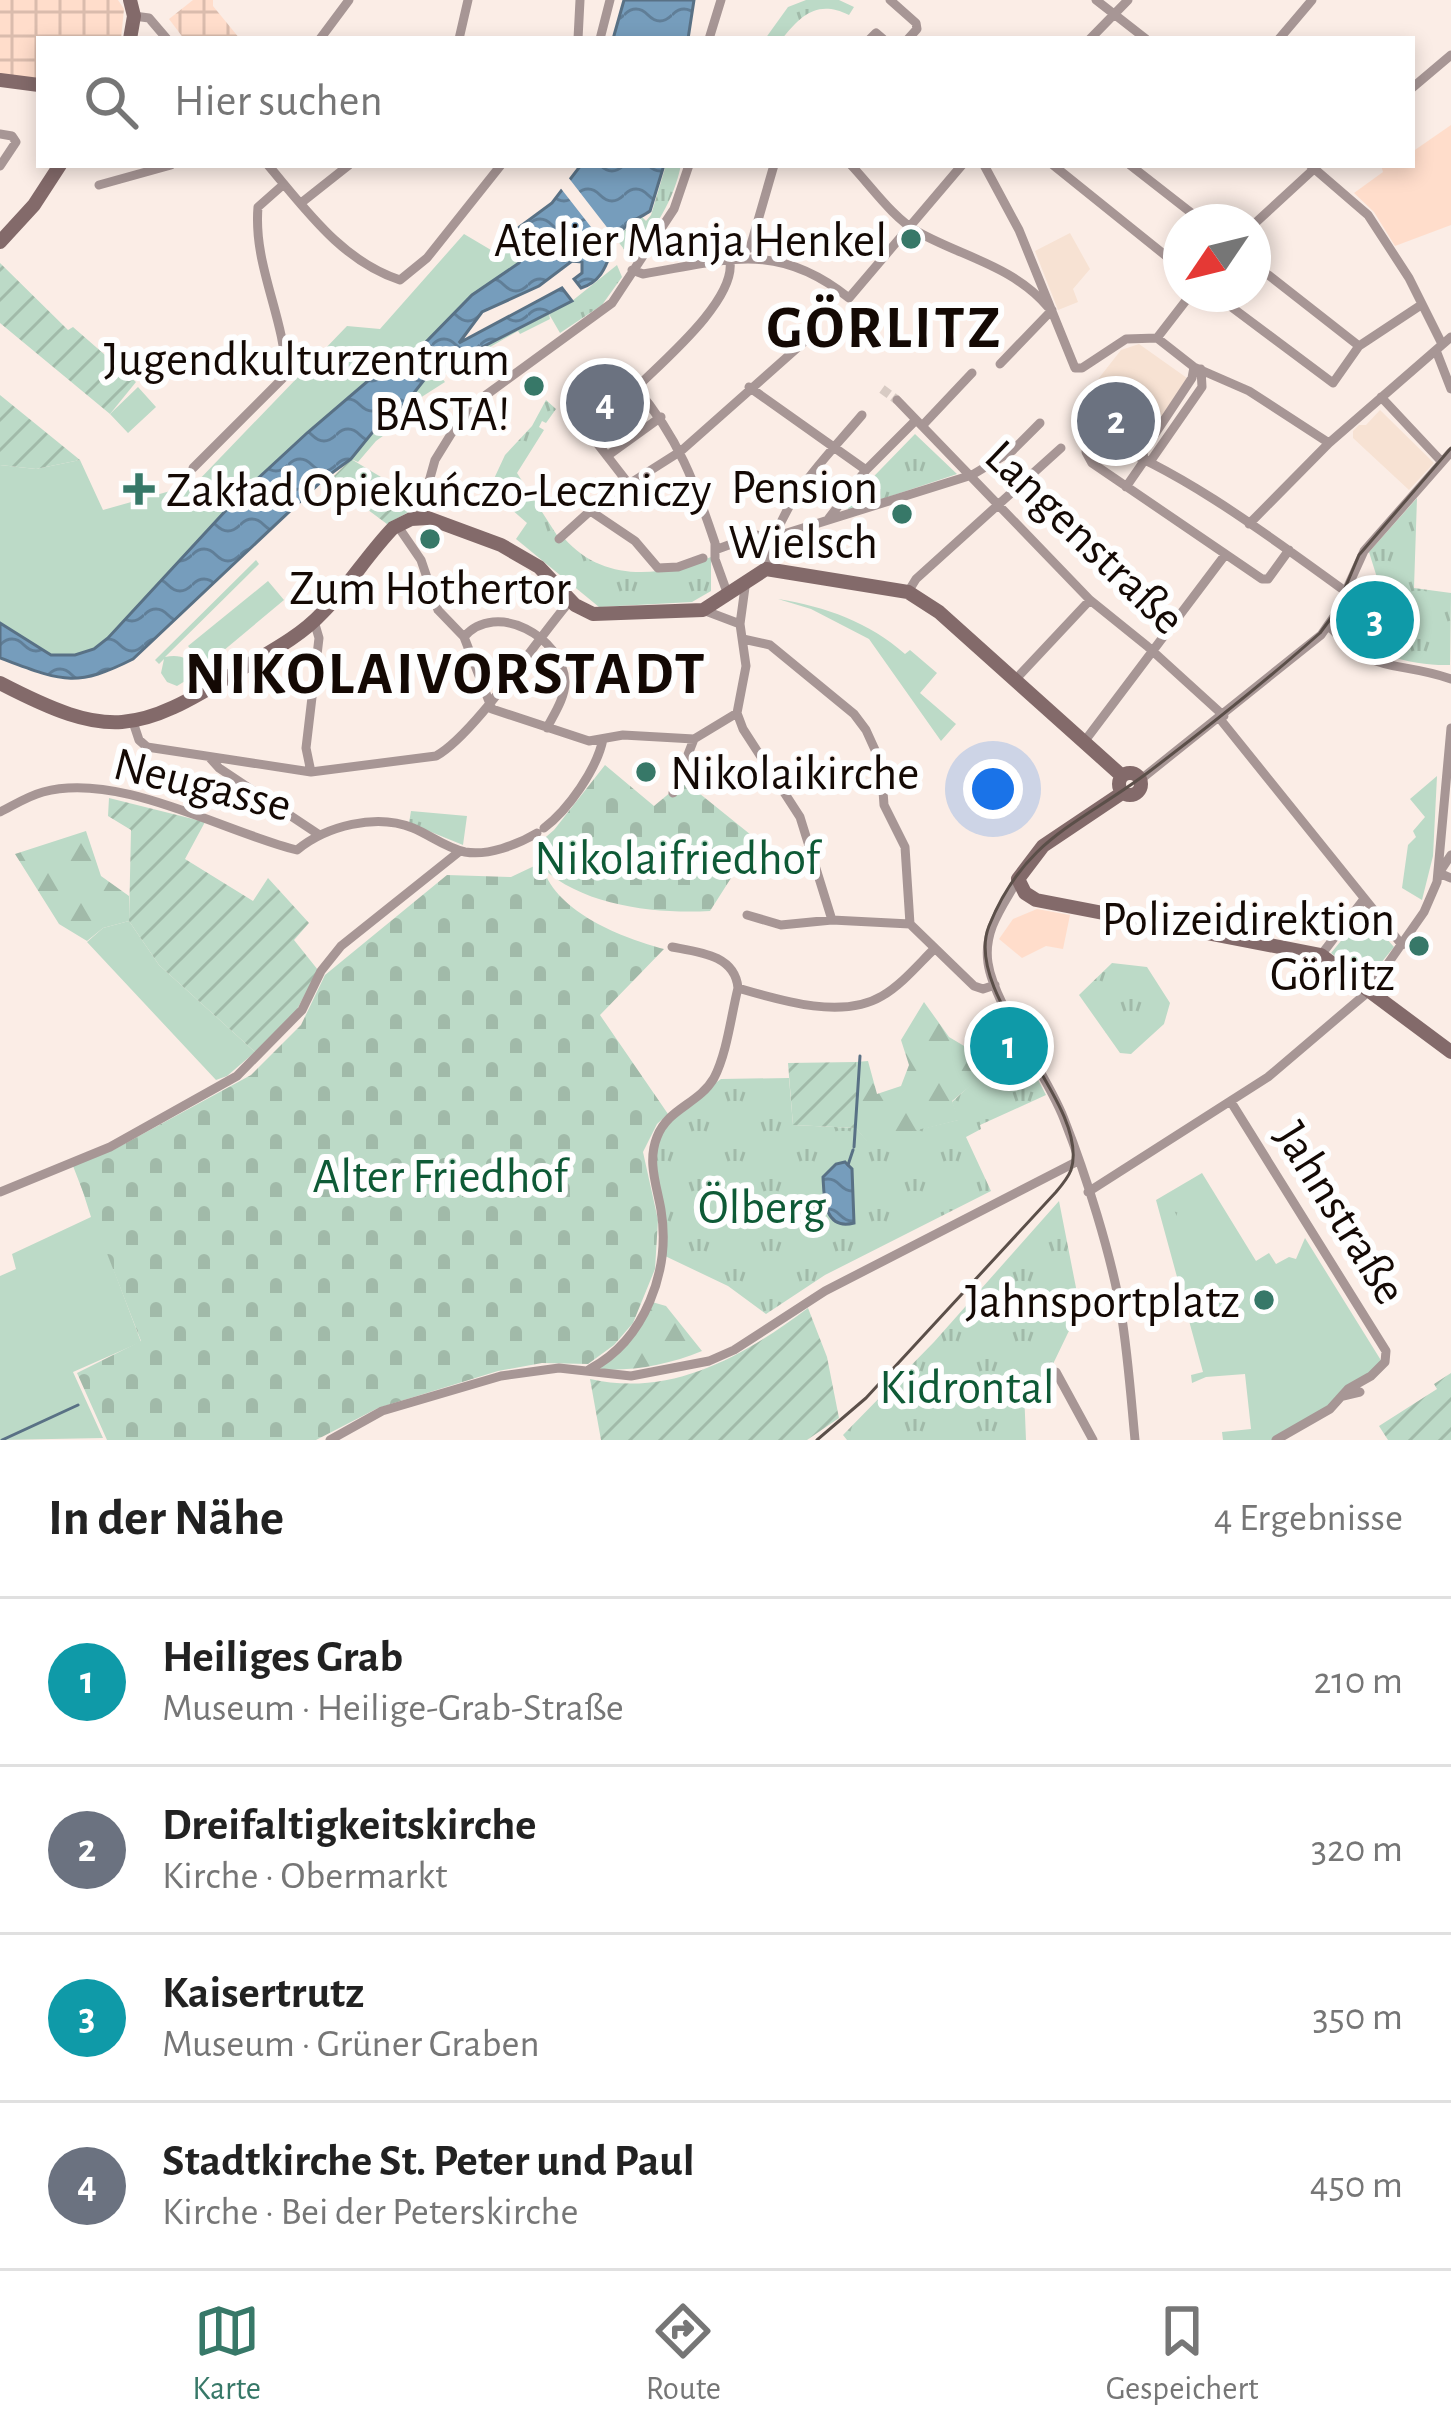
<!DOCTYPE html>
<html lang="de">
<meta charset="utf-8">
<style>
body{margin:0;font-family:"Alegreya Sans",sans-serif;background:#f6f6f6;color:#222}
.compass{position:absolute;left:1163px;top:204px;width:108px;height:108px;border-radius:50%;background:#fff;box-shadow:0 6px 18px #0003;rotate:235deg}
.you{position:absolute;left:993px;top:789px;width:42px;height:42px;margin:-30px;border:9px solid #fff;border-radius:50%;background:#1a73e8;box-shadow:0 0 0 18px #1a73e833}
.badge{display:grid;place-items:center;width:78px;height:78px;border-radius:50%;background:#377868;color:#fff;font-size:39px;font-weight:700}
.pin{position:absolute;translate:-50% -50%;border:6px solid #fff;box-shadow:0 3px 12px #0006}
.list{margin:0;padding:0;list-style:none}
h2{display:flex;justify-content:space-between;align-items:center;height:156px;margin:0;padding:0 48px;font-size:51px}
h2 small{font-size:39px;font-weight:400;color:#767676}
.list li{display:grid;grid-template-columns:78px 1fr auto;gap:36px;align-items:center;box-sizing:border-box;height:168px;padding:0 48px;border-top:3px solid #e0e0e0}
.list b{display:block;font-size:45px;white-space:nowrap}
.list p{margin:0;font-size:39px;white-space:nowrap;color:#767676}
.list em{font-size:39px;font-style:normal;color:#767676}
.icon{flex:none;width:66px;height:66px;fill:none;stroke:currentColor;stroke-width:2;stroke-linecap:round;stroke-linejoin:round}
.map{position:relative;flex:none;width:1451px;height:1440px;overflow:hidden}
.search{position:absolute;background:#fff;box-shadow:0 6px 18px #0003;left:36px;right:36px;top:36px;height:132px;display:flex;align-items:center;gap:30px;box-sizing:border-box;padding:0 42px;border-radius:0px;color:#767676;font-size:45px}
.sheet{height:828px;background:#fff}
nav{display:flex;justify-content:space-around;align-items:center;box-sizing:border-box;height:168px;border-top:3px solid #e0e0e0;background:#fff;font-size:33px;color:#767676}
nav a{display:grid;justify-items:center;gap:6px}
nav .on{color:#377868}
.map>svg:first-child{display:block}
.built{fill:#ffddcb}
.industrial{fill:url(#industrial-grid)}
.education{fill:#f7e2d3}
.grass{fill:#bcdac7}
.forest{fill:url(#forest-firs)}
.cemetery{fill:url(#cemetery-stones)}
.park{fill:url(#park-tufts)}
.garden{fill:url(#garden-furrows)}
.water{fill:url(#water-waves);stroke:#597185;stroke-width:3}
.pier{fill:#fbede6}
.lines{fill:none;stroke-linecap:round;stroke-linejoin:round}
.stream{stroke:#597185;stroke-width:3}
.street-tunnel{stroke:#d8cbc4;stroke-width:9;stroke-dasharray:9 4.5;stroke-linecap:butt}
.street{stroke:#a79695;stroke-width:9}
.secondary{stroke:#836a6a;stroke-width:14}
.tram{stroke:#5b4f49;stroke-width:3}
.poi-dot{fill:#377868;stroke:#fefefe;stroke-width:4.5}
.labels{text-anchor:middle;stroke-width:12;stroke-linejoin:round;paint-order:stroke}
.poi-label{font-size:48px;fill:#140904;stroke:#fefefe;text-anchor:end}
.street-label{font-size:48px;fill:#140904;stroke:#fefefe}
.park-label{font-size:48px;fill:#0e5a36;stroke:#fefefe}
.district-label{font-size:60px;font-weight:bold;letter-spacing:3px;fill:#140904;stroke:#fefefe}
</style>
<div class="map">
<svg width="1451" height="1440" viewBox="0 0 1451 1440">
<defs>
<pattern id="industrial-grid" width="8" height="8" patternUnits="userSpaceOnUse" patternTransform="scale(3)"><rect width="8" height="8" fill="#ffddcb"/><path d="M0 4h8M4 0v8" fill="none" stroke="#dabcad"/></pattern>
<pattern id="forest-firs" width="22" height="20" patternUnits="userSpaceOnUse" patternTransform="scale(3)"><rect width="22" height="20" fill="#bcdac7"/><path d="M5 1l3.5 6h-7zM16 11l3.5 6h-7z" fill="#a1baa9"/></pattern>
<pattern id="cemetery-stones" width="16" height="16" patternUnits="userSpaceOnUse" patternTransform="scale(3)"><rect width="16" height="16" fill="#bcdac7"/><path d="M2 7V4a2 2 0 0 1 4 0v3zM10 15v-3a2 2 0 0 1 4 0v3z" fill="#a1baa9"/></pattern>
<pattern id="park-tufts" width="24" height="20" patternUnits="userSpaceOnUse" patternTransform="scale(3)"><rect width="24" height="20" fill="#bcdac7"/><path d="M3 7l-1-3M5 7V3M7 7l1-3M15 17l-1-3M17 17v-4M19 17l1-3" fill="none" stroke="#a1baa9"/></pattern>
<pattern id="garden-furrows" width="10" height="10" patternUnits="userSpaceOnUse" patternTransform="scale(3)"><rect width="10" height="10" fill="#bcdac7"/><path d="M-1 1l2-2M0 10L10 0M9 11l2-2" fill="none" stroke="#a1baa9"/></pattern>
<pattern id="water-waves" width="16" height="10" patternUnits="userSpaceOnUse" patternTransform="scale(3)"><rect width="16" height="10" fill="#769dbc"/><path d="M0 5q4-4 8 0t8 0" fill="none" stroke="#607e97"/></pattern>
</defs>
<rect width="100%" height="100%" fill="#fbede6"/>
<path class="built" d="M 1451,125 L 1451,225 L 1395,246 L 1374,212 L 1354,193 L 1383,172 L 1381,165 L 1412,165 L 1412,152 Z
M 1037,909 L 1070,915 L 1063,949 L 1046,946 L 1022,958 L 999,939 L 1013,919 Z"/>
<path class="industrial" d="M 0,0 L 118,0 L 124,9 L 121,39 L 39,39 L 39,81 L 0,76 Z
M 193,0 L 213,0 L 213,6 L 240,39 L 184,39 L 169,19 Z"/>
<path class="education" d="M 1070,233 L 1090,269 L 1073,289 L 1078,302 L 1058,310 L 1035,251 Z
M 1139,344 L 1187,378 L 1162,416 L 1129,393 L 1112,400 L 1092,387 L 1121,350 Z
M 1380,410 L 1434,463 L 1409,490 L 1353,438 L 1353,431 L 1359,425 L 1366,425 Z"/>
<path class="grass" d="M 518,228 L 516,251 L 522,258 L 519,263 L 471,295 L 421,347 L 376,374 L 307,433 L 242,493 L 108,638 L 93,649 L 75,655 L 51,655 L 0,623 L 0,465 L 36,469 L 80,460 L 103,510 L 195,484 L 347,326 L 380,329 L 464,234 L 491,250 Z
M 549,314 L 550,319 L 520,334 L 518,331 L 440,376 L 445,382 L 420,398 L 401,416 L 405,420 L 376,441 L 358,462 L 351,459 L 380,423 L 406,403 L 428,375 Z
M 138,387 L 156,407 L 128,433 L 110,414 Z
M 256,560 L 259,564 L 165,657 C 179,654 197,657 190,678 L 177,686 L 167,682 L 161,673 L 164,659 L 159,664 L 155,660 Z
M 268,581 L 284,600 L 205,666 L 188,646 Z
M 778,599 C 826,607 869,622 905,654 L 910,650 L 937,673 L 920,693 L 956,724 L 941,741 L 869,639 L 811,609 Z
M 1437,776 L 1433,856 L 1422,900 L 1402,888 L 1408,845 L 1416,837 L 1413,831 L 1425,817 L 1410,799 Z
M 1364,913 L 1394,947 L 1371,975 L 1356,974 L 1331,953 Z
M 129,921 L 159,965 L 255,1052 L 227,1076 L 216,1080 L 87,942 L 103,928 Z
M 75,1167 L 141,1342 L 73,1372 L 103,1438 L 0,1440 L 0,1276 L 16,1269 L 12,1254 L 91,1217 Z
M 1202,1173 L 1256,1261 L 1269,1253 L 1276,1264 L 1289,1257 L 1296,1259 L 1305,1238 L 1382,1362 L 1337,1400 L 1272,1440 L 1223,1440 L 1222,1432 L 1251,1429 L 1245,1374 L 1206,1377 L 1192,1383 L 1191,1375 L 1203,1372 L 1156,1200 Z"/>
<path class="forest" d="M 86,831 L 101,876 L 129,896 L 129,921 L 103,928 L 87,941 L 59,924 L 15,854 Z
M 924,1002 L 949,1037 L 996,1065 L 952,1101 L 959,1120 L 868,1143 L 856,1128 L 856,1062 L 868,1061 L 877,1094 L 901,1086 L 909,1065 L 901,1040 Z
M 652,1302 L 666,1306 L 702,1351 C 668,1365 631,1372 594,1369 L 607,1362 Z"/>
<path class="cemetery" d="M 605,765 L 654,806 L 684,781 L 756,839 L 710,911 C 656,914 583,906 543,868 C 557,913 623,938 664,949 L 600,1015 L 668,1114 L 657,1124 L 643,1152 L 658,1220 L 655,1269 L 633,1323 L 614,1345 L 588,1364 L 542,1363 L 498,1371 L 378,1408 L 316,1440 L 107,1440 L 77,1373 L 141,1341 L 73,1166 L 115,1149 L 251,1075 L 301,1025 L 325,975 L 447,875 L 511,877 L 549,859 L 540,842 L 554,830 Z"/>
<path class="park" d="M 806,0 L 839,0 L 854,7 L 849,15 C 818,0 802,14 782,39 L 765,39 L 788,7 Z
M 666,165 L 681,165 C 674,199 655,233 628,255 L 619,243 C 624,227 629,226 642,217 L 646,221 L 651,215 Z
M 617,265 L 622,277 L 602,305 L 560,333 L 549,314 L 572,301 Z
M 546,400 L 556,409 L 546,423 L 542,421 L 539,427 L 544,430 L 517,473 L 560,540 L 564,538 C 603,583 661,577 711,557 L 711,591 L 692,602 L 599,607 L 516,539 L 527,523 L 494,494 L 482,495 L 480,485 L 492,483 L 505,455 L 532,426 Z
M 915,434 L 957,474 L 849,510 L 846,505 Z
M 1417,498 L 1414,588 L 1451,593 L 1450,665 C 1414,666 1363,655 1344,623 L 1379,584 L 1369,552 Z
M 411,811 L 467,816 L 463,845 L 409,823 Z
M 1112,963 L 1147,967 L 1170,1003 L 1164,1024 L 1131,1054 L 1120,1053 L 1079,995 Z
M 1021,1047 L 1046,1095 L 980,1125 L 981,1129 L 966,1137 L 991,1191 L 825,1275 L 766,1314 L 728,1286 L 665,1256 L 652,1161 L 669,1116 L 721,1079 L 789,1078 L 793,1125 L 856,1128 L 868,1142 L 958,1120 L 952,1102 L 998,1060 Z
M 1183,1187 C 1201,1192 1210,1212 1200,1228 L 1180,1224 L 1172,1205 L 1174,1195 Z
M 1059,1201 L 1080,1308 L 1053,1364 L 1054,1369 L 1024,1390 L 1026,1440 L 847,1440 L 843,1435 L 934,1342 Z"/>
<path class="garden" d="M 0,263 L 68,330 L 73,327 L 136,382 L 110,414 L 0,323 Z
M 0,395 L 80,460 L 36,469 L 0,465 Z
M 351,459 L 416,498 L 412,510 L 387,524 L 329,481 Z
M 109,798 L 205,822 L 185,859 L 253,901 L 268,878 L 309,923 L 294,940 L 318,970 L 294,1015 L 255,1052 L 159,965 L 129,921 L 131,830 L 108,816 Z
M 856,1062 L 856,1128 L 793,1125 L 788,1063 Z
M 808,1308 L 827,1357 L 839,1418 L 807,1440 L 601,1440 L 590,1379 C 672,1398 745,1355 808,1308 Z
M 1451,1373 L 1451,1440 L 1388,1440 L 1379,1426 L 1437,1389 L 1434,1384 Z"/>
<path class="water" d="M 624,0 L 694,0 L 688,39 L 613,39 Z
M 581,165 L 664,165 L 650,211 C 643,216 631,221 625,227 C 606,248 612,278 581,288 L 574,279 L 582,273 L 582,262 L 572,261 L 539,286 L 482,312 L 459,343 L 562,288 L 572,301 L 428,375 L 406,403 L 380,423 L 351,459 L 325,478 L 133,659 C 74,689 60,680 0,658 L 0,623 L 51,655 L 75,655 L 94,649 L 108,638 L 242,493 L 307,433 L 376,374 L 421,347 L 472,295 L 519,263 L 522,257 L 516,251 L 518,228 L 552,203 Z
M 845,1162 L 852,1169 L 854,1223 C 824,1231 824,1198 823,1177 L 836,1164 Z"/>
<path class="pier" d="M 569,172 L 568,177 L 623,248 L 616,259 L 559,186 Z"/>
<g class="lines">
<path class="stream" d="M 854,1147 L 860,1056
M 848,1165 L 853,1150
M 2,1440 L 78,1405"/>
<path class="street-tunnel" d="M 882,389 L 897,400"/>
<path class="street" d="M 890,0 L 916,23 L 917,29 L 908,39
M 1096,0 L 1146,39
M 134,16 L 149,18 L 167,39
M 320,39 L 349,0
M 459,39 L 468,0
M 578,39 L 580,0
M 600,39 L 610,0
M 709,39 L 721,0
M 870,39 L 876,33 L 883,39
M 1090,39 L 1128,0
M 1279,39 L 1312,0
M 1412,88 L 1451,55
M 0,134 L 12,136 L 16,142 L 0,166
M 268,165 C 306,210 342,261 400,280 L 427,258 L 501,165
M 851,165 C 871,186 893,218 918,232 C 963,257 1013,266 1048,307
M 984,165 L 1019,230 L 1075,368 L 1082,368 L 1126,339 L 1157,338 L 1194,367 L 1249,391 L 1329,443
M 1053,165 L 1181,268
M 1130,165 L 1203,222
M 1310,165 L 1368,215 L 1409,278 L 1442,344
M 99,185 L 171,165
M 301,203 L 349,165
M 1253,225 L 1315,168
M 750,248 L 774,165
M 1253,263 L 1359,346
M 632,270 L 643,274 C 727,260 777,240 849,298 L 962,165
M 1214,294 L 1333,383 L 1359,346 L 1421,305
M 1157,338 L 1191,294
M 1437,353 L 1451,389
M 1000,364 L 1052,310
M 749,387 L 866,470
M 1381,397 L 1442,462
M 897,400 L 1090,600 L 1147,646 L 1224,716
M 922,426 L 972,373
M 590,434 L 628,483
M 607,456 L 661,417
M 1144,461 L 1152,459 L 1202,387 L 1201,369
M 193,468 L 286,375 C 285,317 253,266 258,207 L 284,184
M 1126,487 L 1144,461 L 1143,452 L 1192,378 L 1194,367
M 589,510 L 635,541 L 658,568 L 678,567 L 703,558
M 419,517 L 435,460 L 456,426 L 486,395 L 612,303 L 674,209 L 689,165
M 829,518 L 866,470 L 916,420
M 1249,524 L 1329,443 L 1451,337
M 397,525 L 421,560 L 438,610 L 464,637 L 492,709 L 589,741 L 623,735 L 694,739
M 559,539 L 599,503 L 681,451 L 804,342
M 715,550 L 756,535 L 771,538 L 972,475 L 1012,451 L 1040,423
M 1289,550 L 1268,579 L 1262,579 L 1092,463 L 1086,452 L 1087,446 L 1098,440 C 1181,469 1273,539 1345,591
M 766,569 C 779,501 818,467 862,415
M 908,592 L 916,579 L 1061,448
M 728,595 L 715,559 L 715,543 C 695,483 678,437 636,388 C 663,361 735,301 730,262
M 703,610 L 740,624
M 1329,626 C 1373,676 1396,660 1451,679
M 464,637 C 496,600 563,637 565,682 C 565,698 554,714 547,728
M 743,639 L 770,645 L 854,714 L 866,730 L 881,763 L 884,805 L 905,847 L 910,924 L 974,986 L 983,989 L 995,985
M 1015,680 L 1090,600
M 737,713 L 743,729 L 800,817 L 832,920
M 1220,719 L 1402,945
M 133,722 L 139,740 L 147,747 L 311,772 L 436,756 C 474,735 538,638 570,601
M 1084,742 L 1225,555
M 210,758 L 219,768 L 318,834
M 311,772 L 306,748 L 319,638 L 314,621
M 1140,780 L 1321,635 L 1335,615 L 1364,551 L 1451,452
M 673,793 L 694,739 L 737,713 L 746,666 L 740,624 L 746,580
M 0,812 C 14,805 28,796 43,792 C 119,771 224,832 297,850 C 326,826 376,813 413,828 C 430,835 446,848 465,852 C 488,856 517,845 537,833
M 544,828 C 568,810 597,769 603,739
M 1451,855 L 1439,873 L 1451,878
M 1018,879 C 1003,906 983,930 988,963 C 994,1005 1047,1074 1064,1119 C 1086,1175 1111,1254 1121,1312 C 1128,1355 1131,1398 1135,1440
M 747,915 L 781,925 L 832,920 L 910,924
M 672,947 C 699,952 735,955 738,988 C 779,1000 842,1020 882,996 C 901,985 917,966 933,950
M 1321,955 L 1364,899
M 1231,1102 L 1386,1351 L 1385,1362 L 1371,1376 L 1348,1389 L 1330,1409 L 1276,1440
M 0,1192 L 110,1147 L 237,1076 L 302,1010 L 321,971 L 341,946 L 460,851
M 1088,1192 L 1268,1077 L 1368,992 L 1424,912 L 1437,882 L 1451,728
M 590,1369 C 645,1340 671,1270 661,1210 C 657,1186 647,1162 657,1137 C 668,1108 699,1104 714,1078 C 727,1053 731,1016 738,988
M 1056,1372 L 1093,1440
M 1343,1396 L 1360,1392
M 330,1440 L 382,1411 L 501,1376 L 559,1368 L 631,1376 L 709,1361 L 734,1350 L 825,1291 L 1078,1161"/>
<path class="secondary" d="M 130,0 L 134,16 L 130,39
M 0,80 L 39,85
M 0,242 L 34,205 L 60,165
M 0,683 C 110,740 136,734 238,671 C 266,654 300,637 322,613 C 348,587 367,555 393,528 L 411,519 L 428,518 L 501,545 L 539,567 L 575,605 L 593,614 L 703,610 L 766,569 L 908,592 L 939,612 L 1122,776
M1119 784a11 11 0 1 1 22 0a11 11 0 1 1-22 0Z
M 1122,793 L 1043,846 L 1018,879 L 1025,893 L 1036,900 L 1321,955 L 1451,1052"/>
<path class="tram" d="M 817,1440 L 866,1398 L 1056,1192 C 1062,1185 1068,1178 1071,1170 C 1092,1105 961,996 989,926 C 1025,837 1080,824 1150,771 C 1208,727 1266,681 1320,633 L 1334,614 L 1359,555 L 1451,448"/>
</g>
<g class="poi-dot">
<circle cx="911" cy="239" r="12"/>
<circle cx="534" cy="386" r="12"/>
<path d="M133 471h12v12h12v12h-12v12h-12v-12h-12v-12h12z"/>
<circle cx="902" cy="514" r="12"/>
<circle cx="430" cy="539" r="12"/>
<circle cx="646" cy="772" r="12"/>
<circle cx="1419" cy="946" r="12"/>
<circle cx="1264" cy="1300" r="12"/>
</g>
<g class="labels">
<g class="poi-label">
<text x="887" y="256">Atelier Manja Henkel</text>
<text x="510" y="375">Jugendkulturzentrum<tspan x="510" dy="55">BASTA!</tspan></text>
<text x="878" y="503">Pension<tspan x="878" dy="55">Wielsch</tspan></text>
<text x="166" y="506" text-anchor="start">Zakład Opiekuńczo-Leczniczy</text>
<text x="430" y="604" text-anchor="middle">Zum Hothertor</text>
<text x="670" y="789" text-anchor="start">Nikolaikirche</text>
<text x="1395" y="935">Polizeidirektion<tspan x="1395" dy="55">Görlitz</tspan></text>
<text x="1240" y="1317">Jahnsportplatz</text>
</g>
<g class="street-label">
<text transform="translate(1086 536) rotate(44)" y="17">Langenstraße</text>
<text transform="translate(203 783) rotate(14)" y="17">Neugasse</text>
<text transform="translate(1342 1212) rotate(58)" y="17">Jahnstraße</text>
</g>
<g class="park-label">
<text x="677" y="874">Nikolaifriedhof</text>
<text x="440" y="1192">Alter Friedhof</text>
<text x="762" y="1223">Ölberg</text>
<text x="967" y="1403">Kidrontal</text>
</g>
<g class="district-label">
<text x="885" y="347">GÖRLITZ</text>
<text x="446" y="693">NIKOLAIVORSTADT</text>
</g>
</g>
</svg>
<svg class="compass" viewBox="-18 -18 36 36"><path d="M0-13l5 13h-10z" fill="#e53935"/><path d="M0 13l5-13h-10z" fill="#767676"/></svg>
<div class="you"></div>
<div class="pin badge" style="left:1009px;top:1046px;background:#0f9aa8">1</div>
<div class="pin badge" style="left:1116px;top:421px;background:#6b7280">2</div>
<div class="pin badge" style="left:1375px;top:620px;background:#0f9aa8">3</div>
<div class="pin badge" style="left:605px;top:403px;background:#6b7280">4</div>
<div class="search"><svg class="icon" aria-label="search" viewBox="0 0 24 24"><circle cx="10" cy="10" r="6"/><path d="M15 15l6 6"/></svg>Hier suchen</div>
</div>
<section class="sheet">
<h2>In der Nähe<small>4 Ergebnisse</small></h2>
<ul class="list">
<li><span class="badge" style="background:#0f9aa8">1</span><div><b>Heiliges Grab</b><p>Museum · Heilige-Grab-Straße</p></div><em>210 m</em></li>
<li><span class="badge" style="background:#6b7280">2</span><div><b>Dreifaltigkeitskirche</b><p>Kirche · Obermarkt</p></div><em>320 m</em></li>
<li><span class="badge" style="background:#0f9aa8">3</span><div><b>Kaisertrutz</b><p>Museum · Grüner Graben</p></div><em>350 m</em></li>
<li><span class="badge" style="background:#6b7280">4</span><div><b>Stadtkirche St. Peter und Paul</b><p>Kirche · Bei der Peterskirche</p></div><em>450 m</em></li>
</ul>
</section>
<nav>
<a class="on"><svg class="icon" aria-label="map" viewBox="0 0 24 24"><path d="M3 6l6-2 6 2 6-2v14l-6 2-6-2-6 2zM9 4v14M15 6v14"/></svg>Karte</a>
<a><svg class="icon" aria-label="directions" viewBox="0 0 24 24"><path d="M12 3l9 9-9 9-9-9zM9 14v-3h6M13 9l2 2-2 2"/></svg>Route</a>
<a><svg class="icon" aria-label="saved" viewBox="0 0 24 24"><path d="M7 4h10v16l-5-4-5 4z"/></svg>Gespeichert</a>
</nav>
